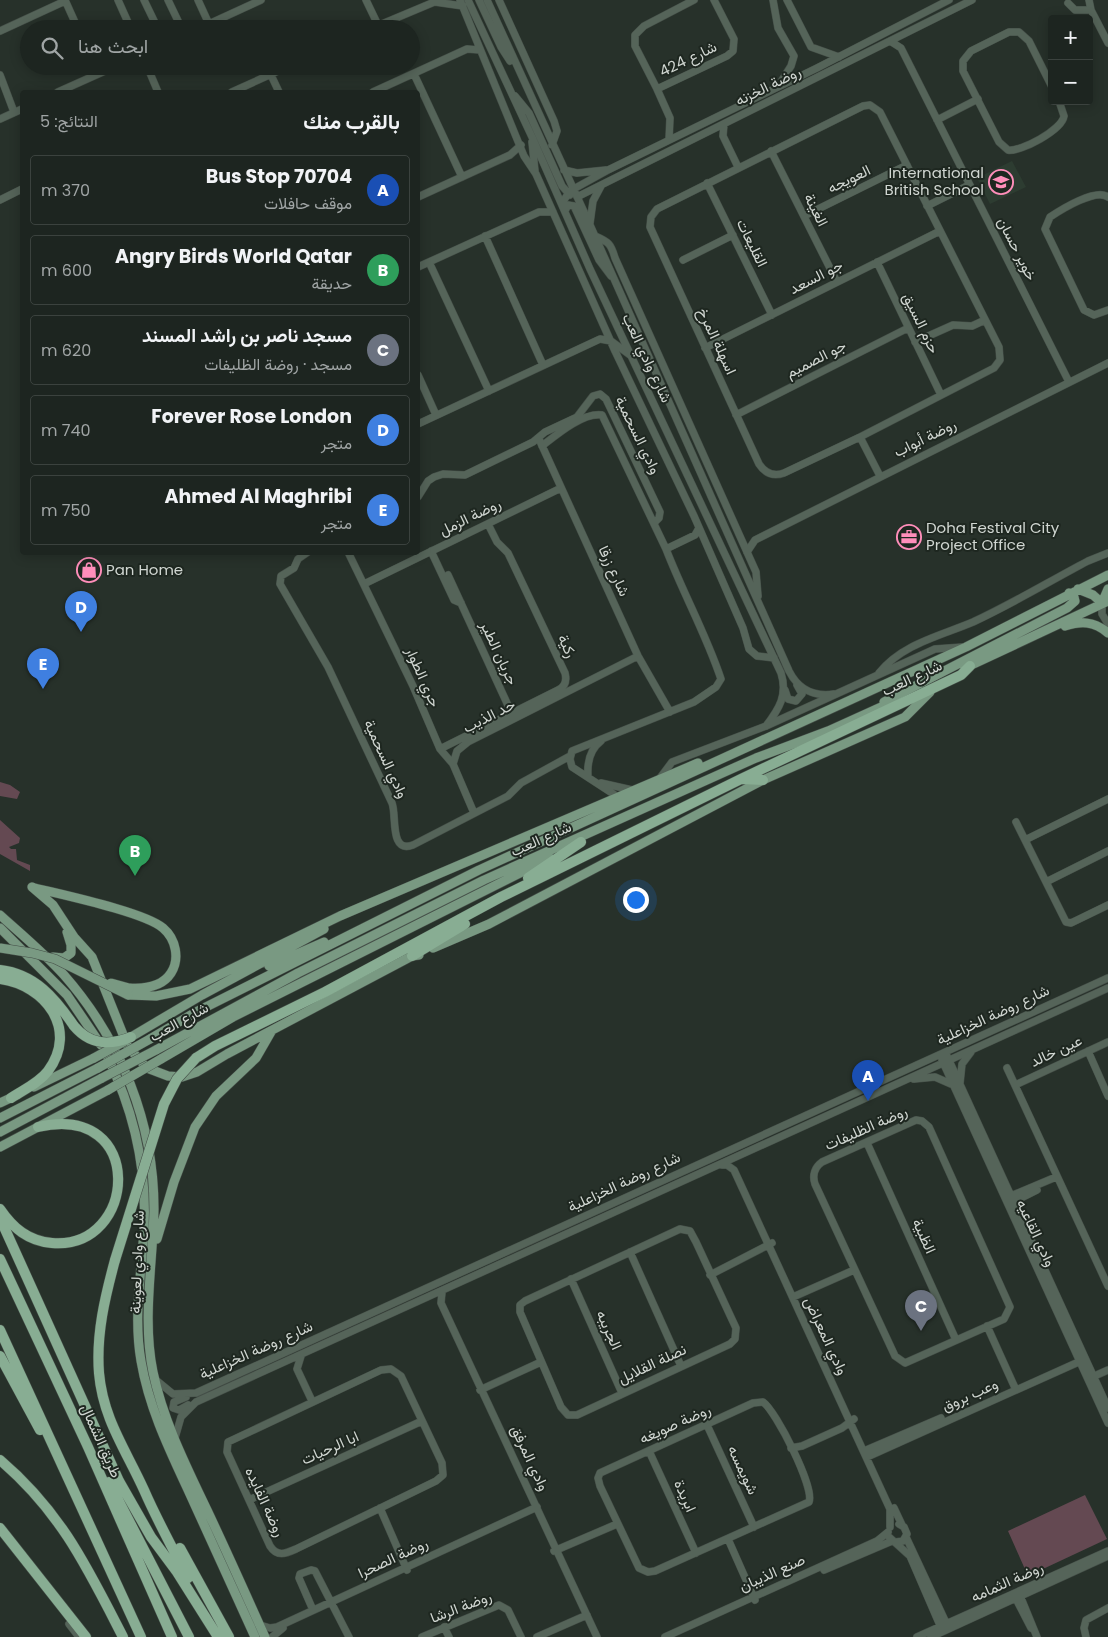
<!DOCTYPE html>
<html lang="ar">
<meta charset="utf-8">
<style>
body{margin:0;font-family:Poppins,Vazirmatn,sans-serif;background:#252d29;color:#f1f3f6;direction:rtl}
.controls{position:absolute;right:15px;top:15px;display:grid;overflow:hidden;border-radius:5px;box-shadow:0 2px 12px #0003}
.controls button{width:45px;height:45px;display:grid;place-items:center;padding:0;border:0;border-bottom:1px solid #3b423e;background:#1d2520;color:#f1f3f6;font:25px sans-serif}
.you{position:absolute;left:635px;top:899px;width:18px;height:18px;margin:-12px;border:4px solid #fff;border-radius:50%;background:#1a73e8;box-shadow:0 0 0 8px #1a73e833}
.badge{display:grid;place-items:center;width:32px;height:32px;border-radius:50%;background:#ff8eba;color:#fff;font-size:16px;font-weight:700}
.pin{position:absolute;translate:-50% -41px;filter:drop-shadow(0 1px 2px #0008)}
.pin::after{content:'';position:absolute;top:26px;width:18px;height:15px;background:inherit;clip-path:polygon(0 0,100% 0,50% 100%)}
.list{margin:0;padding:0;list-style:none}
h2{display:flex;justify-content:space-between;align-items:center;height:65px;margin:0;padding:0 20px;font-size:21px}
h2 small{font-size:16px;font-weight:400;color:#a0a5a5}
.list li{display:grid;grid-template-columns:32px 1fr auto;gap:15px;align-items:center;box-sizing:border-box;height:70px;margin:0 10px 10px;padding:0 10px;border:1px solid #3b423e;border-radius:5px}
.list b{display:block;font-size:19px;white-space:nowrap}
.list p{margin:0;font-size:16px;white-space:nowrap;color:#a0a5a5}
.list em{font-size:16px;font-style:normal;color:#a0a5a5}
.icon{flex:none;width:28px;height:28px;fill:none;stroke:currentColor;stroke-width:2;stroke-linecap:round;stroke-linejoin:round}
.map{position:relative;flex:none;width:1108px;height:1637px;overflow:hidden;direction:ltr}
.search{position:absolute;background:#1d2520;box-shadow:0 2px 12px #0003;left:20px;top:20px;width:400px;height:55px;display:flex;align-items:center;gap:12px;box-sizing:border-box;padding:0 18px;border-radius:28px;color:#a0a5a5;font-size:19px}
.panel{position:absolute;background:#1d2520;box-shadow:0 2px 12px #0003;left:20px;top:90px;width:400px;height:465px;border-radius:5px;direction:rtl}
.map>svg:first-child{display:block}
.built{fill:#2d3c31}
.green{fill:#644952}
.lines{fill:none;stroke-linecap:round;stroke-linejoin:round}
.minor-casing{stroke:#454f48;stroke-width:8}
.major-casing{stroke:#454f48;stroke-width:10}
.highway-casing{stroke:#454f48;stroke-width:11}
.minor{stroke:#556459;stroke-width:7}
.major{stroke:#799982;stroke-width:9}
.highway{stroke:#88ad93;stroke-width:10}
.major-bridge-casing{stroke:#454f48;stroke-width:10;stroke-linecap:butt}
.highway-bridge-casing{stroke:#454f48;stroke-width:11;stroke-linecap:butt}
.major-bridge{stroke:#799982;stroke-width:9}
.highway-bridge{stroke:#88ad93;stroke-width:10}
.labels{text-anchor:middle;stroke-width:4;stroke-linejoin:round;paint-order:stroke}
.street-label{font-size:15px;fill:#d0d6d1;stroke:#1e2720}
.poi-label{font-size:15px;fill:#d0d6d1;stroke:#1e2720;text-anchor:start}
</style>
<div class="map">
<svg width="1108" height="1637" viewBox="0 0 1108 1637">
<rect width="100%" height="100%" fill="#27312a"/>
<path class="built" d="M 1012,161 L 1026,187 L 990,204 L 977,178 Z"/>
<path class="green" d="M 0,782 L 10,785 L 20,792 L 17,799 L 0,796 Z
M 0,820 L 20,838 L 19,843 L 9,847 L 11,849 L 16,849 L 17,860 L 30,865 L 30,871 L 0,854 Z
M 1085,1495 L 1107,1539 L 1028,1576 L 1008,1531 Z"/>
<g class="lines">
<defs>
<path id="minor" d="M 65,0 L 78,29
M 118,0 L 131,29
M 144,0 L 158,29
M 168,0 L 180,25
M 198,0 L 209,24
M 366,0 L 378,25
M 460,0 L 524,156 L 536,174 L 615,351 L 694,516 L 743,628 L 749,649 L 757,656 L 774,658
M 468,0 L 532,137 L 590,269 L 781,673 C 788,695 779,709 766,726
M 479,0 L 501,47 L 510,61
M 487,0 L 590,225 L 789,671 C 798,689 814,697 834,694
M 499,0 L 554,121 L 557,131 L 552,145
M 694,0 L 644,26 L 635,35 L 635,46 L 657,89 L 727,56 L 733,51 L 734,39 L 714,0
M 773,0 L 778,28 L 794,56 L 791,66 L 779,85
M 787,0 L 811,47 L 839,57
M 1089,0 L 1091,10 L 1108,43
M 435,2 L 463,6
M 1068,3 L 1075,10 L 1091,10
M 198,29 L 261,0
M 370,29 L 439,0
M 0,31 L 65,1
M 890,41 L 901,48 L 1069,382
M 147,66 L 158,92
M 414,74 L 462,177
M 0,75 L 14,112
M 271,75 L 279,92
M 1052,87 L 1029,41 L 1019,32 L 1009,32 L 971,51 L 963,61 L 963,71 L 999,142 L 1008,150 C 1021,152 1062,130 1064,116 L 1059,101
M 657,89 L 670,118 L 669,140
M 58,92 L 116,66
M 232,92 L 289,66
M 373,92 L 467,49 L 480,50
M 515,96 L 529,113 L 562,186 L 570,195
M 870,105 L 880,112 L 999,347 L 1000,360 L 994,368 L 860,437 L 784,473 C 773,477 765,473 759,464 L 650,227 L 651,217 L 657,209 L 863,106 Z
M 0,119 L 22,109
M 937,120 L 978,99
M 724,124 L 723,136 L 738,167
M 532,142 L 535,171
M 771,151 L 837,282
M 564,170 L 577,173 L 606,170
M 707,183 L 772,315
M 418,197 L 510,155 L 521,145
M 577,197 L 972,0
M 1108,197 C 1096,188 1062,209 1050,217 L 1045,229 L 1084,310 L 1094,315 L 1108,310
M 0,200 L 22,189
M 562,203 L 570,191 L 608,170 L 817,68 L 949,0
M 927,206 L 969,185
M 565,211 L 568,205 L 574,206 L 599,260 L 611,276
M 804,216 L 907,165
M 590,223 L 593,201 L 601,186
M 485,236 L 543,365
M 595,236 C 609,242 611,244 615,258 L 756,572 L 758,596
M 683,260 L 733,235
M 429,262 L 489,391
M 877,262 L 941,395
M 418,267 L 539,212 L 553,212
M 915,342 L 953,325 L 972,326 L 985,320
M 705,348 L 940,231
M 418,375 L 436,415
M 736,415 L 908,328
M 418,424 L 600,339 L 611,341 L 630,355
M 860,437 L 880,476
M 539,439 L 638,656 L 670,712
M 542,446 C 556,435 583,412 602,415 L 666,549
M 418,497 L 428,481 L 434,477 L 443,474 L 465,475 L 533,442 L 545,432 L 577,417 L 593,396 L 600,394 L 606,399 L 660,512 L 659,518 L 654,523
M 431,551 L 454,600 L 461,603
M 308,552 L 298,559 L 294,568 L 281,576 L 280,584 L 328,667 L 392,803 C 397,815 389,854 413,845 L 508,796 L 521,783 L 570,756
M 348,552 L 413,686 L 440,749 L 453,764 L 474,813
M 747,552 L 755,540 L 1108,363
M 448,575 L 512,714
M 364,584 L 561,488
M 1102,603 L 1102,614 L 1108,624
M 879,673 C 902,644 940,636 973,622 C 1012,604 1050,581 1088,561 L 1108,553
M 785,690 L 788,699 L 796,701 L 802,694 L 797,685
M 440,749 L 558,690 C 565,687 567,681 565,673 L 508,553 L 497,542 L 488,524
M 453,764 L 457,751 L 468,742 L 638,656
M 588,777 C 587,763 589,750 601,741
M 660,778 L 672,762 L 766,726 L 935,649 L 963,647
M 601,783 L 632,790
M 618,797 L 572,767 L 570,759 L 572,751 L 694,702 L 716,687 L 721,679 C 706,634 683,593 666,549 L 695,535 L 699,528
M 1016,822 L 1066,922 L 1071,923 L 1108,905
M 1025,840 L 1108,799
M 1046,882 L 1108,851
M 1088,1051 L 1108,1096
M 947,1056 L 1108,1408
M 942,1060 L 1108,1423
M 1007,1068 L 1108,1286
M 914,1079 L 935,1077 L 951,1084
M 960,1083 L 962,1064 L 971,1052
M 1015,1085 L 1108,1042
M 916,1120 L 922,1121 L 929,1127 L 1010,1307 L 1004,1319 L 905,1363 L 895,1356 L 815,1184 C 812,1175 815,1167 822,1162 Z
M 867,1143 L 956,1340
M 722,1165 L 727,1165 L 734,1170 L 890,1509 L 890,1527
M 1006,1198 L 1056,1177
M 1009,1204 L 1037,1190
M 680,1229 L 690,1231 L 696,1242 L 736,1328 L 735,1339 L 730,1344 L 577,1415 L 568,1415 L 561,1407 L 520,1312 L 520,1305 L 525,1301 Z
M 630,1252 L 681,1366
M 710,1275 L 772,1243
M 571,1279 L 622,1393
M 442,1292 L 441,1303 L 597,1637
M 793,1297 L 854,1270
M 987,1326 L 1016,1390
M 301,1356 L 297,1369 L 312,1401
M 391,1369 L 401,1376 L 442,1463 L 443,1475 L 436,1481 L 296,1549 C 285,1554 277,1557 270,1546 L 227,1452 L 228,1442 L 381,1370 Z
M 1090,1378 L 1108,1370
M 156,1380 L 173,1394 L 196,1393 L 1108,978
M 480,1390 L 541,1362
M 186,1397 L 174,1402 L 173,1408 L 179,1410 L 188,1405
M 763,1402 C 776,1411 815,1488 809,1502 L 655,1571 L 648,1572 L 639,1568 L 600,1486 L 598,1478 L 600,1473 L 753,1403 Z
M 707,1425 L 754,1527
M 175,1438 L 181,1417 L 196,1402 L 1108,988
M 791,1448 L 802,1446 L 842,1428 L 854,1419
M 649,1451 L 696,1553
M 864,1451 L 941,1418
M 867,1457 L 1083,1360
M 249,1500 L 422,1421
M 380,1508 L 407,1570
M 894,1508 L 902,1525
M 889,1537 L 910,1556 L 942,1630
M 906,1537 L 948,1627
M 728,1539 L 755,1600
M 896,1542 L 903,1541 L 907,1534 L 904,1527 L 899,1524
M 554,1551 L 617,1524
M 824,1570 L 892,1541
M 1019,1593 L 1037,1637
M 1014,1595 L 1031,1628
M 313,1610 L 299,1578 L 300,1574 L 311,1570 L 315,1571 L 349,1637
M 69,1624 L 79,1637
M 260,1625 L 270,1628 L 277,1627 L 537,1507
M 444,1627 L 449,1637
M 272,1637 L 283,1628
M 422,1637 L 499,1605 L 508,1610 L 521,1637
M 537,1637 L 587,1615
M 665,1637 L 877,1541 L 888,1532
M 917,1637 L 1108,1551
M 931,1637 L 1108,1556
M 1086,1637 L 1084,1628 L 1086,1620 L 1108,1608"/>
<path id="major" d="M 1078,589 L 1093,595 L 1102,603
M 1102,603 L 1108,589
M 1065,626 C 1081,621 1094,621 1108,633
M 965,668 L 1108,601
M 884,702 L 1067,608 L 1075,601 L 1074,597 L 1069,593
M 32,887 L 53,905 L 74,937 L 92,957 L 128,1047 L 147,1068 L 168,1076 L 182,1077 L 197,1072 L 227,1054 L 412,956 L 419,955
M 35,888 C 63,895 144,912 163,928 C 176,939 180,959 171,973 C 162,987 144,989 129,988
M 0,915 C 21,934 44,953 64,975 C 121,1040 154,1123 154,1209 C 153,1263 142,1319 153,1372 C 163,1420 186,1466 207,1510 C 227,1552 246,1595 265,1637
M 0,928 L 67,995 L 101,1045
M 433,948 L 489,924 L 763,780 L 905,717 L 930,692
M 53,957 L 64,958 L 71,953 L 71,945 L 67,932
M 269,966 L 324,942
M 128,995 L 156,996 L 190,989 L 340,916 L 698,763
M 131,1037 L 202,995 L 324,929
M 150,1039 L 196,1012 L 479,870 L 966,647 L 1108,575
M 156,1050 L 298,973 L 484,880 L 756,758 L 828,731 L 892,702
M 107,1056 C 136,1115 149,1178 143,1243 C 140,1283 134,1321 141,1361 C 149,1408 169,1449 189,1492 C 211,1540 233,1589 255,1637
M 161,1059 L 233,1017 L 550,858
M 34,1087 L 94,1058
M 0,1103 L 17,1095
M 0,1118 L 98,1068
M 0,1132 L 102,1078
M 0,1147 L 108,1090
M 157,1239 L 174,1182 L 195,1127 L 216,1096 L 256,1058 L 271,1032"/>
<path id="highway" d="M 742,779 L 763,780
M 528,878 L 581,842
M 412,956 L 465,924
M 0,970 C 35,974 55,998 74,1026
M 0,979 C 45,985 79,1029 48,1071 C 39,1083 23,1090 11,1098
M 196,1058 L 215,1046 L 325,992 L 501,897 L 741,779 L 961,675 L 970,666
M 0,1209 C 13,1228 28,1241 52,1243 C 138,1250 147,1102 38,1127
M 0,1218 L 119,1481 L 151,1537 L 177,1572 L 218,1637
M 0,1259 L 88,1447 L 172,1637
M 115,1260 C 105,1297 96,1334 99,1373 C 103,1419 126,1450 144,1490 C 157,1520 173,1549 188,1578
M 0,1330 L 141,1637
M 0,1356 L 40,1430
M 0,1460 C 61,1512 87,1567 123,1637
M 109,1482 L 189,1637
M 0,1528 L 86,1637
M 180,1548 L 229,1637"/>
</defs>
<use href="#minor" class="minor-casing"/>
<use href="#major" class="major-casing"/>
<use href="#highway" class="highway-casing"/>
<use href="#minor" class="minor"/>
<use href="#major" class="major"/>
<use href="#highway" class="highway"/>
<defs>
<path id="major-bridge" d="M 0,948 L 32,953 L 55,959 L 128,995
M 111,983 L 129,988
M 94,1058 L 125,1041
M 98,1068 L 150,1039
M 102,1078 L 156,1050
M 108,1090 L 161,1059"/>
<path id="highway-bridge" d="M 74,1026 C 90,1045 109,1046 131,1037
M 115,1260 L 164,1104 L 177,1079 L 196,1058"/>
</defs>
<use href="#major-bridge" class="major-bridge-casing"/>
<use href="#highway-bridge" class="highway-bridge-casing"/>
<use href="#major-bridge" class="major-bridge"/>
<use href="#highway-bridge" class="highway-bridge"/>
</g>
<defs>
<symbol id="school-ring" viewBox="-11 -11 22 22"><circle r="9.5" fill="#1e2720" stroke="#ff8eba" stroke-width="1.5"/><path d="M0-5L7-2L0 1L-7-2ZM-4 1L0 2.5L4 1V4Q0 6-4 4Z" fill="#ff8eba"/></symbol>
<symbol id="office-ring" viewBox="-11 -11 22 22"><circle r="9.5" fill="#1e2720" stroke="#ff8eba" stroke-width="1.5"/><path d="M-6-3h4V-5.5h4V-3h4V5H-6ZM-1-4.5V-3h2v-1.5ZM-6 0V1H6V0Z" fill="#ff8eba"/></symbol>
<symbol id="shop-ring" viewBox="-11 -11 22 22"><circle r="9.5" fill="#1e2720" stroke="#ff8eba" stroke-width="1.5"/><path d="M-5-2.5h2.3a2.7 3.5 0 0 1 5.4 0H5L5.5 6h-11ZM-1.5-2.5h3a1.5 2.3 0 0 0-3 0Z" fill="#ff8eba"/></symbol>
</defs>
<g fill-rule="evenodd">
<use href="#school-ring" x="987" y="168" width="28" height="28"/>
<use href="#office-ring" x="895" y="523" width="28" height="28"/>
<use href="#shop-ring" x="75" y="556" width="28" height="28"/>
</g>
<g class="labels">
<g class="street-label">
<text transform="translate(688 59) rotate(-26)" y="5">شارع 424</text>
<text transform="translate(768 86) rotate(-26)" y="5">روضة الخزنه</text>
<text transform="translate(849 179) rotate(-26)" y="5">العويجه</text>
<text transform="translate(816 210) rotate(63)" y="5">الغينة</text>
<text transform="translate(752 243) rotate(64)" y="5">القليعات</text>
<text transform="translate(1017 249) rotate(63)" y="5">خوير حسان</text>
<text transform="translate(816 277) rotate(-27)" y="5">جو السعد</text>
<text transform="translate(921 323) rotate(64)" y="5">حزم السيق</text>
<text transform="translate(717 341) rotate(65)" y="5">اسهلة المرخ</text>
<text transform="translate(647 358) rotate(65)" y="5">شارع وادي العب</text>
<text transform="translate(816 359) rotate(-27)" y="5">جو الصميم</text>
<text transform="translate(638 435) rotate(64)" y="5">وادي السحمية</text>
<text transform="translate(925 438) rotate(-26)" y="5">روضة أبواب</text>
<text transform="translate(470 517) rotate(-26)" y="5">روضة الزمل</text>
<text transform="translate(614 571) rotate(65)" y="5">شارع زرقا</text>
<text transform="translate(567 646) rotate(65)" y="5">ركية</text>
<text transform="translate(499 653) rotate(65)" y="5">جريان الطير</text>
<text transform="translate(423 677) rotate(66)" y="5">جري الطوار</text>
<text transform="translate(912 678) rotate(-25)" y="5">شارع العب</text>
<text transform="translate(489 716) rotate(-27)" y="5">حد الذيب</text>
<text transform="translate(386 759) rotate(65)" y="5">وادي السحمية</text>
<text transform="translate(541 839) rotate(-24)" y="5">شارع العب</text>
<text transform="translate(993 1015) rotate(-25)" y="5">شارع روضة الخزاعلية</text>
<text transform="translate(179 1022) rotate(-29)" y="5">شارع العب</text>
<text transform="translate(1056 1051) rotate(-25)" y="5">عين خالد</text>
<text transform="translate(866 1128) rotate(-24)" y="5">روضة الظليفات</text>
<text transform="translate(624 1182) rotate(-25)" y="5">شارع روضة الخزاعلية</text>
<text transform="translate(1036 1233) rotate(65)" y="5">وادي القاعيه</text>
<text transform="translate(924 1236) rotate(66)" y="5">الظبية</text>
<text transform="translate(137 1262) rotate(-88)" y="5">شارع وادي لعوينة</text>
<text transform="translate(609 1330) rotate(66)" y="5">الجريبه</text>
<text transform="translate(826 1336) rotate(65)" y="5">وادي المعراض</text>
<text transform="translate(256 1350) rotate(-24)" y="5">شارع روضة الخزاعلية</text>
<text transform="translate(652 1364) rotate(-25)" y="5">نصلة القلايل</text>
<text transform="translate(970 1395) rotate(-24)" y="5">وعب بروق</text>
<text transform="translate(675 1424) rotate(-24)" y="5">روضة صويغه</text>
<text transform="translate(101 1441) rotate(66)" y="5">طريق الشمال</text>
<text transform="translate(330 1448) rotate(-24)" y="5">ابا الرحيات</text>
<text transform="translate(530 1458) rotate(65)" y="5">وادي المرفق</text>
<text transform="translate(743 1470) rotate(65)" y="5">شويمسه</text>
<text transform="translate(685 1496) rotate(66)" y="5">ابريدة</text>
<text transform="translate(265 1502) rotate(65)" y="5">روضة الفايده</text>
<text transform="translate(393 1558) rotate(-25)" y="5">روضة الصحرا</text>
<text transform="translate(772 1573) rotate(-24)" y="5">صنع الذيبان</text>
<text transform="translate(1007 1582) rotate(-24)" y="5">روضة الثمامه</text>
<text transform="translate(461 1607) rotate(-21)" y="5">روضة الرشا</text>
</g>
<g class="poi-label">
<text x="984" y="178" text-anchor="end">International<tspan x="984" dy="17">British School</tspan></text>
<text x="926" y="533">Doha Festival City<tspan x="926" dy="17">Project Office</tspan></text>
<text x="106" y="575">Pan Home</text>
</g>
</g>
</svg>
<div class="controls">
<button>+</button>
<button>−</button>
</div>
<div class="you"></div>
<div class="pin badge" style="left:868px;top:1101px;background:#1a4fb4">A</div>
<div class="pin badge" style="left:135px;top:876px;background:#2e9e5b">B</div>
<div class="pin badge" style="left:921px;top:1331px;background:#6b7280">C</div>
<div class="pin badge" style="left:81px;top:632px;background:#3f7fe0">D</div>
<div class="pin badge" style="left:43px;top:689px;background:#3f7fe0">E</div>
<div class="search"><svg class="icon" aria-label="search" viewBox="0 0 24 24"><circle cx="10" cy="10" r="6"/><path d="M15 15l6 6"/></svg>ابحث هنا</div>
<section class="panel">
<h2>بالقرب منك<small>النتائج: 5</small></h2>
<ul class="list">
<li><span class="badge" style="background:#1a4fb4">A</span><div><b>Bus Stop 70704</b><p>موقف حافلات</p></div><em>370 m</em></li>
<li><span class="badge" style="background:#2e9e5b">B</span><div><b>Angry Birds World Qatar</b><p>حديقة</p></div><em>600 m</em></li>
<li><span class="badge" style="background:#6b7280">C</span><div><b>مسجد ناصر بن راشد المسند</b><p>مسجد · روضة الظليفات</p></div><em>620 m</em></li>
<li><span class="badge" style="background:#3f7fe0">D</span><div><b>Forever Rose London</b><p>متجر</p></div><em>740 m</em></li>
<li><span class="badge" style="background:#3f7fe0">E</span><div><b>Ahmed Al Maghribi</b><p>متجر</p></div><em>750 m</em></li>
</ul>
</section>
</div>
